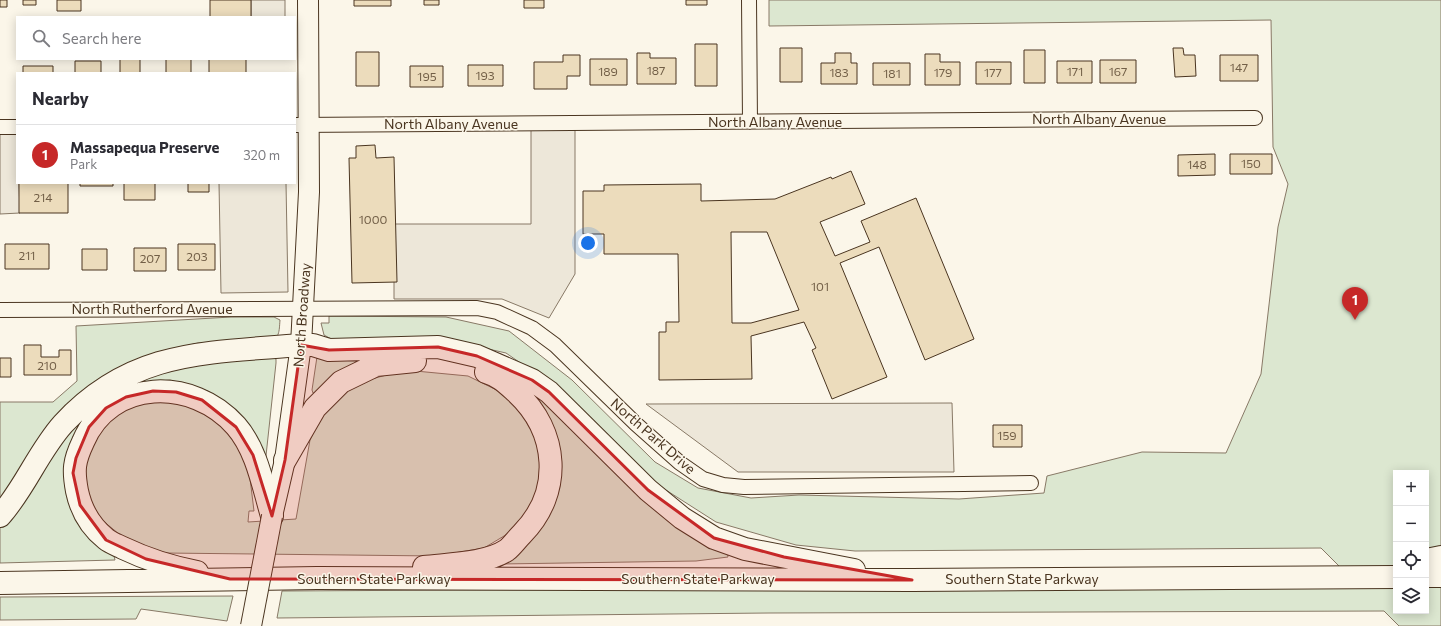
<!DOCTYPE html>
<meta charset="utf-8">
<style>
body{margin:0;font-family:Commissioner,sans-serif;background:#f2f2f3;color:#2b2b33}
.controls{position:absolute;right:12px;bottom:12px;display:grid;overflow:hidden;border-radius:0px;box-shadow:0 2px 10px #0003}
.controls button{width:36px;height:36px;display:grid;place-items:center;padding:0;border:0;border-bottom:1px solid #e1e1e2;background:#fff;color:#2b2b33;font:20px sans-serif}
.you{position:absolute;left:588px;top:243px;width:14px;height:14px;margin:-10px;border:3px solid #fff;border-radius:50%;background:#1a73e8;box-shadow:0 0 0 6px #1a73e833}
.badge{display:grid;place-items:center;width:26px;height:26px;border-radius:50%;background:#c62828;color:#fff;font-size:13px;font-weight:700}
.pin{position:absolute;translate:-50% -33px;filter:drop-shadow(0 1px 2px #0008)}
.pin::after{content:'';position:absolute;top:21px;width:14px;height:12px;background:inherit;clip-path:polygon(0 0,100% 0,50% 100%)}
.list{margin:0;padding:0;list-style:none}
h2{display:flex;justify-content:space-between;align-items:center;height:52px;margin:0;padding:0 16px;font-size:17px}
h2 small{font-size:13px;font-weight:400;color:#7c7c81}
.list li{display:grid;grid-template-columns:26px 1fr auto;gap:12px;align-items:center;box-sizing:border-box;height:60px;padding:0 16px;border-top:1px solid #e1e1e2}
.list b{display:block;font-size:15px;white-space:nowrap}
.list p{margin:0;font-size:13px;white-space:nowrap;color:#7c7c81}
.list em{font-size:13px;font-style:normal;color:#7c7c81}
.icon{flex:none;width:22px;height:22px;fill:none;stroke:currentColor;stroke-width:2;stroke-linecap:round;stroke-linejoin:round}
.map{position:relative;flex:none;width:1441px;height:626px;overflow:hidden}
.search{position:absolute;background:#fff;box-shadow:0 2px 10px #0003;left:16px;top:16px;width:280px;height:44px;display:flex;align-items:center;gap:10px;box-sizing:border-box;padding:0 14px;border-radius:0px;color:#7c7c81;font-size:15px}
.panel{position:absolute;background:#fff;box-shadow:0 2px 10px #0003;left:16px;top:72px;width:280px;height:112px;border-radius:0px}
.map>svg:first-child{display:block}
.green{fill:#dce7d0;stroke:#887966;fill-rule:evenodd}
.parking{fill:#ede7d9;stroke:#887966}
.building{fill:#ecdcbc;stroke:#4a3520;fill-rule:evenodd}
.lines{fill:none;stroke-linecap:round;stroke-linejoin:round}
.street-casing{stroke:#4a3520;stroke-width:16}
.secondary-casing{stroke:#4a3520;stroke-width:22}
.highway-casing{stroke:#4a3520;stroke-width:24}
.street{stroke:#fbf6e9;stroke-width:14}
.secondary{stroke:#fbf6e9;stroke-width:20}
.highway{stroke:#fbf6e9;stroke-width:22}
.secondary-bridge-casing{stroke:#4a3520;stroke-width:22;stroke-linecap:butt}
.secondary-bridge{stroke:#fbf6e9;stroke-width:20}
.marked{fill:#c62828;fill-opacity:0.2;stroke:#c62828;stroke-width:3;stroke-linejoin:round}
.labels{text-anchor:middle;stroke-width:3;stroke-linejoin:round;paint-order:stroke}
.number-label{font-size:12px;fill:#725f47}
.street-label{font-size:14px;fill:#4a3520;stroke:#fbf6e9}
</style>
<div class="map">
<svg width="1441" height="626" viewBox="0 0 1441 626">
<rect width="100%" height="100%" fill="#fbf6e9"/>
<path class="green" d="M 769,0 L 1441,0 L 1441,626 L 1399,626 L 1384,611 L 769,613 L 277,618 L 282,591 L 1358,585 L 1321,548 L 855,551 L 796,545 L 716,522 L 658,485 L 561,391 L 506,353 L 444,339 L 333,340 L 324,335 L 321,323 L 329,323 L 329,316 L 446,317 L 509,331 L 572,380 L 655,462 L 698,488 L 751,498 L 799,495 L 959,499 L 1044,493 L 1047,476 L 1142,452 L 1226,453 L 1261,374 L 1278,227 L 1288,184 L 1273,147 L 1271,20 L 769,26 ZM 1396,473 L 1426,473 L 1426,611 L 1396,611 Z
M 231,317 L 274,317 L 280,320 C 279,332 280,338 268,343 L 198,343 L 157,353 L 118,371 L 0,509 L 0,402 L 53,402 L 77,381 L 76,326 Z
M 318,350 L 403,354 L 317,394 L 313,393 L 312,390 Z
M 272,357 L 276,359 L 276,363 L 265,465 L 256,440 L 236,411 L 208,391 L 170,380 L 132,384 L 109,395 L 79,422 L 68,455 L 66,488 L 78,518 L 109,550 L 114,556 L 115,560 L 0,563 L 0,528 C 24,508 34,476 51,450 C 85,399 137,366 199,358 C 222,356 248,358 272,357 Z
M 405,370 L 468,376 L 517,400 L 542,440 L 542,486 L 519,527 L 484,548 L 436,556 L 164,553 L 130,543 L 97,516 L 83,481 L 87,444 L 107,415 L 143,397 L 187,399 L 232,427 L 247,454 L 254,511 L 249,511 L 248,522 L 296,519 L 310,440 L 324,410 L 353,384 Z
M 538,389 L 727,550 L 728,557 L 696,561 L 501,564 L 520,545 L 559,444 L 536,396 Z
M 233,596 L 227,621 L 141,609 L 136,619 L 0,620 L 0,597 Z"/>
<path class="parking" d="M 251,0 L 285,0 L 285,17 L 251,17 Z
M 0,127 L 17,127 L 17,183 L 19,183 L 20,213 L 0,214 Z
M 531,129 L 575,129 L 575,274 L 549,318 L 502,299 L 394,299 L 394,224 L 531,224 Z
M 219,183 L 286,183 L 288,292 L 221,293 Z
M 952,403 L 954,472 L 738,472 L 646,404 Z"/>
<path class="building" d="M 0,0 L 7,0 L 7,7 L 0,7 Z
M 23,0 L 36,0 L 36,5 L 23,5 Z
M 57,0 L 81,0 L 81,11 L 57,11 Z
M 210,0 L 251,0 L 251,17 L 210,17 Z
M 354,0 L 391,0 L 391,6 L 354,6 Z
M 424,0 L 439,0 L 439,5 L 424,5 Z
M 524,0 L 544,0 L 544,8 L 524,8 Z
M 686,0 L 707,0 L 707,5 L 686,5 Z
M 695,44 L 717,44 L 717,86 L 695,86 Z
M 780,48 L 802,48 L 802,82 L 780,82 Z
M 1173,48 L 1183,48 L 1184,55 L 1195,55 L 1196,76 L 1175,77 Z
M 1024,50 L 1045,50 L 1045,83 L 1024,83 Z
M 356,52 L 379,52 L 379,86 L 356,86 Z
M 637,53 L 650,53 L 650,58 L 676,58 L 676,84 L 637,84 Z
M 835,53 L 851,53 L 851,63 L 857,63 L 857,84 L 821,84 L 821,63 L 835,63 Z
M 925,54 L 940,54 L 940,62 L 960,62 L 960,85 L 925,85 Z
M 563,55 L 580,55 L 580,76 L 567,76 L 567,89 L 534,89 L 534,62 L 563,62 Z
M 1220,55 L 1258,55 L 1258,81 L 1220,81 Z
M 120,59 L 140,59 L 140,73 L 120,73 Z
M 166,59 L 191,59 L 191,73 L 166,73 Z
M 209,59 L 246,59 L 246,73 L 209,73 Z
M 590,59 L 627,59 L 627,85 L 590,85 Z
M 1100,60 L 1136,60 L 1136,83 L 1100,83 Z
M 75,61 L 101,61 L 101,73 L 75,73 Z
M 1057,61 L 1092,61 L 1092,83 L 1057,83 Z
M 976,62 L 1011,62 L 1011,84 L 976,84 Z
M 873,63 L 910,63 L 910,85 L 873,85 Z
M 468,65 L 503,65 L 503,86 L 468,86 Z
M 23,66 L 53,66 L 53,73 L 23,73 Z
M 410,66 L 443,66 L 443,87 L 410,87 Z
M 375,145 L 376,158 L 394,157 L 397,282 L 352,283 L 349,158 L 356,158 L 356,146 Z
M 1215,154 L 1215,175 L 1178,176 L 1178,155 Z
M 1230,154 L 1272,154 L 1272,174 L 1230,174 Z
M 851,171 L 865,204 L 820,222 L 835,256 L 870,242 L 861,221 L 916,198 L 974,339 L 925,360 L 879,247 L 840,263 L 887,377 L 832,399 L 812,350 L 816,348 L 804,322 L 751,336 L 752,379 L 659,380 L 659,332 L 666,332 L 666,322 L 679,322 L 678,254 L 604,254 L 604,234 L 583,234 L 583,191 L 604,191 L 604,185 L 701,184 L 701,201 L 775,199 L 831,177 L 832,179 ZM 731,232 L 767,232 L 799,310 L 751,323 L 732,323 Z
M 19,183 L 68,183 L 68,213 L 19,213 Z
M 80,183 L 113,183 L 113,186 L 80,186 Z
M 124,183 L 155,183 L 155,200 L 124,200 Z
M 188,183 L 209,183 L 209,192 L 188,192 Z
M 5,244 L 49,244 L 49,269 L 5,269 Z
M 178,244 L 215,244 L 215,270 L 178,270 Z
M 134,248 L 166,248 L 166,271 L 134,271 Z
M 82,249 L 107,249 L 107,270 L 82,270 Z
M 24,345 L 41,345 L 41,357 L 59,357 L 59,350 L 71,350 L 71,375 L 24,375 Z
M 0,358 L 11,358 L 11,377 L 0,377 Z
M 993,425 L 1022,425 L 1022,447 L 993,447 Z"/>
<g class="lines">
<defs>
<path id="street" d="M 749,0 L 750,122
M 295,125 L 1255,118
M 0,127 L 17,127
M 0,310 L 477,308 L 497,312 L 532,328 L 555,345 L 636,424 L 680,463 L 703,479 L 723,485 L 744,487 L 1031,483"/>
<path id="secondary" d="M 272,516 L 285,460 L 301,345 L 309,192 L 308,0"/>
<path id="highway" d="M 285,460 L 315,408 L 341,382 L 376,365 L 415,361
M 0,516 C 25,488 38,452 63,424 C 132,349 208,353 301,345 L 313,345 L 329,350 L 438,347 L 477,356 L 532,380 L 549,392 L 648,490 L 682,518 L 714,538 L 745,549 L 854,570
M 1426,560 L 1441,557
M 424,567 C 449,564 486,564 507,550 C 512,546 517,539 522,534 C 563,492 559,432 516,392 C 506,383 499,376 486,372
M 197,572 C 171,567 146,559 123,548 C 117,545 111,543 106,539 C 91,527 81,510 77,491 C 73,470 74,461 83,442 C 110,378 193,377 236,426 C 257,450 263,486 272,516
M 1426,576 L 1441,576
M 0,583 L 317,578 L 912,580 L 1396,577"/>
</defs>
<use href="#street" class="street-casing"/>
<use href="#secondary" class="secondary-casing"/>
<use href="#highway" class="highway-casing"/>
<use href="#street" class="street"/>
<use href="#secondary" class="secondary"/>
<use href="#highway" class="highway"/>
<defs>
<path id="secondary-bridge" d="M 251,626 L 272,516"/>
</defs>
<use href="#secondary-bridge" class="secondary-bridge-casing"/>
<use href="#secondary-bridge" class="secondary-bridge"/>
</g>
<path class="marked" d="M 301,345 L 329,350 L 438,347 L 477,356 L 532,380 L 549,392 L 648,490 L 714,538 L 784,557 L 912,580 L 230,579 L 146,559 L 106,540 L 80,505 L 73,473 L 76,458 L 89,427 L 106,408 L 126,397 L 153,391 L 176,392 L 202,400 L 236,427 L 253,455 L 272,516 L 285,460 Z"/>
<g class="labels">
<g class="number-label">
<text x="1239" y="72">147</text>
<text x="656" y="75">187</text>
<text x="608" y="76">189</text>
<text x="1075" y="76">171</text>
<text x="1118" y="76">167</text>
<text x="839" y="77">183</text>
<text x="943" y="77">179</text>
<text x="993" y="77">177</text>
<text x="892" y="78">181</text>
<text x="485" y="80">193</text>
<text x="427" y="81">195</text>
<text x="1251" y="168">150</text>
<text x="1197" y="169">148</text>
<text x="43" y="202">214</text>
<text x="373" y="224">1000</text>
<text x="27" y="260">211</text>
<text x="197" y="261">203</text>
<text x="150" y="263">207</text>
<text x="820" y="291">101</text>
<text x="47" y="370">210</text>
<text x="1007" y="440">159</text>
</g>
<g class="street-label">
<text x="1099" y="124">North Albany Avenue</text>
<text x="775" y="127">North Albany Avenue</text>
<text x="451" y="129">North Albany Avenue</text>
<text x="152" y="314">North Rutherford Avenue</text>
<text transform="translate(302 315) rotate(-86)" y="5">North Broadway</text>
<text transform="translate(653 436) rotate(41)" y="5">North Park Drive</text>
<text x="374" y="584">Southern State Parkway</text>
<text x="698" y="584">Southern State Parkway</text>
<text x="1022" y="584">Southern State Parkway</text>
</g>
</g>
</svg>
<div class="controls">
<button>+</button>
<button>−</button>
<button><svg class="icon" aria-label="locate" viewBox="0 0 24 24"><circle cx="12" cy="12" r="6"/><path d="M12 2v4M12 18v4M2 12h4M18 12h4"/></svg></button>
<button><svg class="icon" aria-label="layers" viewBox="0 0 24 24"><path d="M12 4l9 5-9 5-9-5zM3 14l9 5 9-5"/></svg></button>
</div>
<div class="you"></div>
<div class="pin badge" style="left:1355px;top:320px">1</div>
<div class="search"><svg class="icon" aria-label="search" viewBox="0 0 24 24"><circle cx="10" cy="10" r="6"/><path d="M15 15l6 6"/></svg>Search here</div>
<section class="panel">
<h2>Nearby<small></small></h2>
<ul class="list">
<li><span class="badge">1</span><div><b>Massapequa Preserve</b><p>Park</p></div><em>320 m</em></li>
</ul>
</section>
</div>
